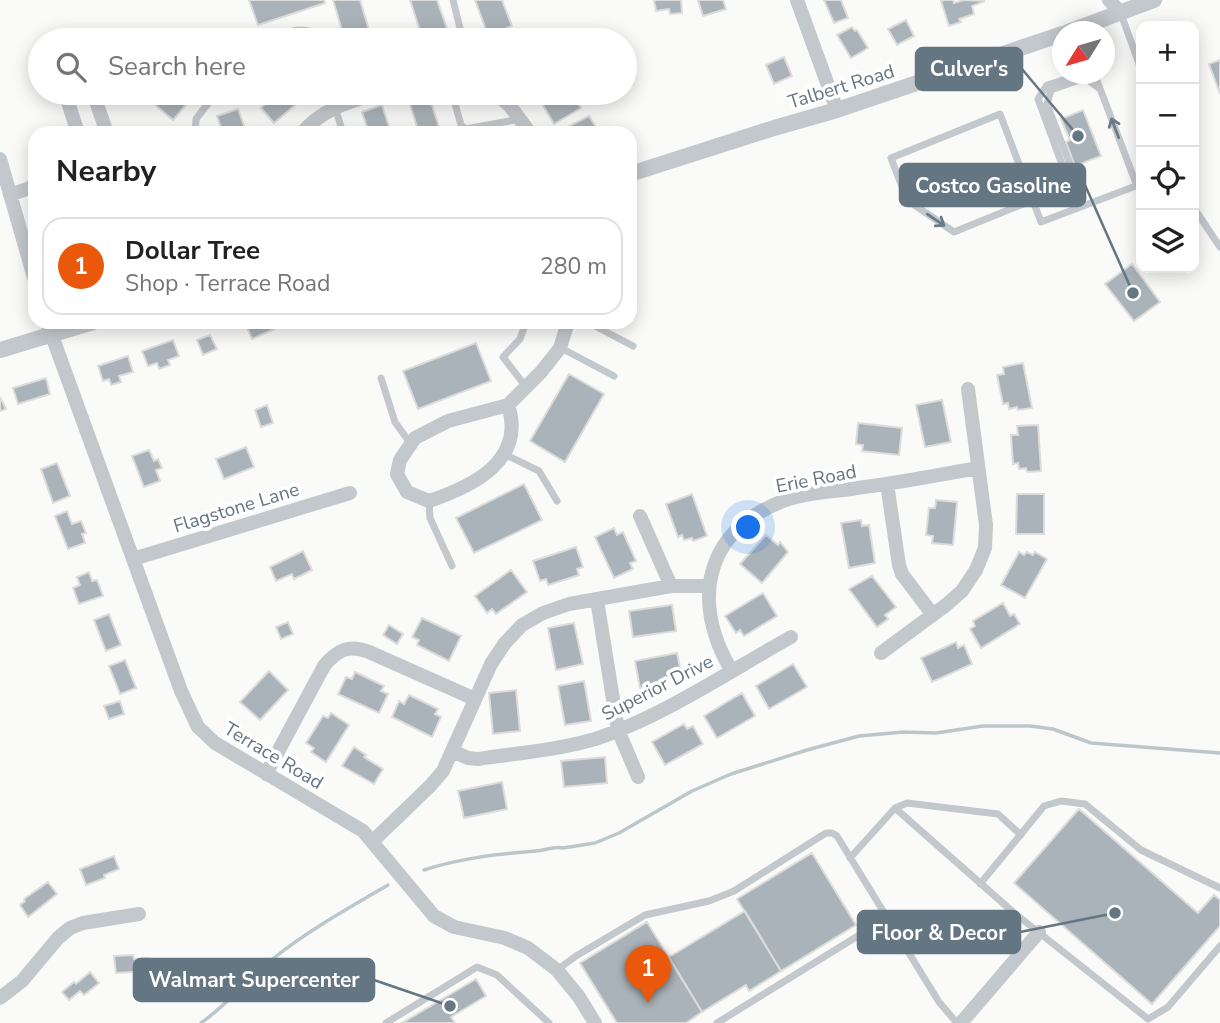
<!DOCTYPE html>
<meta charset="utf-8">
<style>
body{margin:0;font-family:"Nunito Sans",sans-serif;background:#f6f6f6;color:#202124}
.controls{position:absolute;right:21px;top:21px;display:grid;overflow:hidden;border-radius:14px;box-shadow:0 4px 18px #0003}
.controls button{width:63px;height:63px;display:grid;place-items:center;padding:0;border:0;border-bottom:2px solid #e0e0e0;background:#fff;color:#202124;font:35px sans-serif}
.compass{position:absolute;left:1052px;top:21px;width:63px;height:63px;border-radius:50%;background:#fff;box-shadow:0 4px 18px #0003;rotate:233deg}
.you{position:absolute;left:749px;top:528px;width:24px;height:24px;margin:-18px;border:5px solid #fff;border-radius:50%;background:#1a73e8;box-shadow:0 0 0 10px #1a73e833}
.badge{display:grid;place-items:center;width:46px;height:46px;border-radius:50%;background:#ea580c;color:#fff;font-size:23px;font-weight:700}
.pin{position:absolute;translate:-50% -58px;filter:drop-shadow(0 2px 4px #0008)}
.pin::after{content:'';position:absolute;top:37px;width:24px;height:21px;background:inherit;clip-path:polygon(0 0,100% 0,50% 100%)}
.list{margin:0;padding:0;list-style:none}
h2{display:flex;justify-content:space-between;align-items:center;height:91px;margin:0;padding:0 28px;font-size:30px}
h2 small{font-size:23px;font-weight:400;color:#757577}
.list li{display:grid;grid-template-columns:46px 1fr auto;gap:21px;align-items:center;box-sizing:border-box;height:98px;margin:0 14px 14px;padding:0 14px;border:2px solid #e0e0e0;border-radius:21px}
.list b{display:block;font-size:26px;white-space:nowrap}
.list p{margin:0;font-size:23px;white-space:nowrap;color:#757577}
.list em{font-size:23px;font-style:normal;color:#757577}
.icon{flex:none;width:38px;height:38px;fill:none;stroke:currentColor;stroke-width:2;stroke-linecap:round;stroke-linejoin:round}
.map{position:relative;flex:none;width:1220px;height:1023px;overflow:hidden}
.search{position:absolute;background:#fff;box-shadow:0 4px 18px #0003;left:28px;top:28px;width:609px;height:77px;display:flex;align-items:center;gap:18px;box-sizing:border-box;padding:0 24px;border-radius:38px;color:#757577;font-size:26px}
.panel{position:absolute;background:#fff;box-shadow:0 4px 18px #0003;left:28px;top:126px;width:609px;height:203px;border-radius:21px}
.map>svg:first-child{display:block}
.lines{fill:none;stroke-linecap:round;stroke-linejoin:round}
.stream{stroke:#bbc7cb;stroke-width:3.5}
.building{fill:#aab3b9;stroke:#dcdcda;stroke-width:2}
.service{stroke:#c3c8cc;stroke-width:7}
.minor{stroke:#c3c8cc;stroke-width:14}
.tertiary{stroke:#c3c8cc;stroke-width:16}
.oneway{stroke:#6a7a87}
.labels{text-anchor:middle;stroke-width:7;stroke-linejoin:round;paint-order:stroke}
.street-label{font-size:19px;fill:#657683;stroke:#fff}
.leader{fill:none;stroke:#657683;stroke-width:2.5}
.callout-dot{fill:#657683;stroke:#fff;stroke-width:2.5}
.callout{fill:#657683;stroke:#657683;stroke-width:2.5}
.callout-label{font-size:21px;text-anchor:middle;font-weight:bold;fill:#fff}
</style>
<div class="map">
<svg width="1220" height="1023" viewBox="0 0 1220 1023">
<rect width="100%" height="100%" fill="#fafaf8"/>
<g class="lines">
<path class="stream" d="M 424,870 C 461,858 498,854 536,851 C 546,850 554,846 563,848 L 595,843 L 619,833 L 692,791 L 731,774 L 807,750 L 859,736 L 903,732 L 936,733 L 983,726 L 1030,726 L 1053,729 L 1091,743 L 1220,753
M 201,1023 C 228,1004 248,979 274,958 C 309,930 349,908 388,885"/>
</g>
<path class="building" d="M 249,0 L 324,0 L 325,3 L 258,25 Z
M 333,0 L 360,0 L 372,40 L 345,40 Z
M 410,0 L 437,0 L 451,40 L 423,40 Z
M 475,0 L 502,0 L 512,26 L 488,35 Z
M 654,0 L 681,0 L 682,13 L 670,14 L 669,9 L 656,11 Z
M 698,0 L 723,0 L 726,9 L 703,16 Z
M 824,0 L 841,0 L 848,18 L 834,23 Z
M 945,0 L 953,0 L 954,3 L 964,0 L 985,1 L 972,6 L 974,14 L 959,19 L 961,22 L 949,26 L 941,1 Z
M 906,20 L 914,36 L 897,45 L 888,29 Z
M 852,27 L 855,31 L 857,30 L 868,48 L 851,58 L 837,35 Z
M 552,31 L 555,40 L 524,40 Z
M 784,57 L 792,76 L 774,84 L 766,65 Z
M 1220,60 L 1220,94 L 1209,64 Z
M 162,93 L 196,93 L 173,120 L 153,103 Z
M 261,93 L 309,93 L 274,123 L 261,108 L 268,101 Z
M 424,93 L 428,93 L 441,133 L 419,133 L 408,98 Z
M 545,93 L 565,93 L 569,99 L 574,96 L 581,108 L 554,124 L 538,97 Z
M 382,105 L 391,133 L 369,133 L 362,112 Z
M 238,109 L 245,129 L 253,127 L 255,133 L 223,133 L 217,116 Z
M 1083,110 L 1101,156 L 1075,166 L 1066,142 L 1070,140 L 1061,119 Z
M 589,116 L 597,129 L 590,133 L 561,133 L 560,131 Z
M 1132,264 L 1160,302 L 1134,321 L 1105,284 Z
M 248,322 L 279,322 L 281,326 L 252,339 L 245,323 Z
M 210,335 L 217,349 L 203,355 L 197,340 Z
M 173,340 L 179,356 L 168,360 L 170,365 L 159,369 L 157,363 L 148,366 L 142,351 Z
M 476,343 L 491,381 L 418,409 L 403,371 Z
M 128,356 L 133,372 L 119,376 L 121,382 L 111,385 L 109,379 L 103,381 L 98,366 Z
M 1023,363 L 1032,408 L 1018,410 L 1017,407 L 1009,409 L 1008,403 L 1003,404 L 997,375 L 1004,374 L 1003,367 Z
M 569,374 L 604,394 L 565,462 L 530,441 Z
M 46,378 L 50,394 L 18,404 L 13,388 Z
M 0,397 L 6,409 L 0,411 Z
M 942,400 L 951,442 L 925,447 L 916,405 Z
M 267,405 L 273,423 L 261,427 L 255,410 Z
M 858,423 L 902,428 L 899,455 L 862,451 L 863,445 L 856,444 Z
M 1038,425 L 1041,471 L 1027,472 L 1026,468 L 1019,469 L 1018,463 L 1013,464 L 1011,435 L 1018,435 L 1017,426 Z
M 246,447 L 254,467 L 224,479 L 216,459 Z
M 149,450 L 154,461 L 158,459 L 162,468 L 156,470 L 160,481 L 144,487 L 132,456 Z
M 57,463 L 70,496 L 53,503 L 41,469 Z
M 524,484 L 542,520 L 474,553 L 456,518 Z
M 692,494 L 707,536 L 693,541 L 692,538 L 684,540 L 682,535 L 678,537 L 666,504 Z
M 1017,494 L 1044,494 L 1044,534 L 1016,534 Z
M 936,500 L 957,502 L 953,545 L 932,543 L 933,536 L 926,535 L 929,508 L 935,508 Z
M 67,511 L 72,524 L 81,521 L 86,533 L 82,534 L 85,543 L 68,549 L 55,516 Z
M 861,520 L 862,526 L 869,525 L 875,563 L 849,568 L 841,523 Z
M 614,528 L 617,535 L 623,532 L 636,561 L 630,563 L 633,569 L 614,578 L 595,537 Z
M 766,535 L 778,545 L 780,542 L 788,552 L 762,583 L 740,564 Z
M 576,547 L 583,567 L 577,569 L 579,575 L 548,585 L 546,579 L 540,581 L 533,561 Z
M 303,551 L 312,570 L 294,579 L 292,574 L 276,581 L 270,567 Z
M 1019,552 L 1024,555 L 1027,552 L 1033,555 L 1035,552 L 1047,559 L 1025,598 L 1001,585 Z
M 511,570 L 527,592 L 496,614 L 492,609 L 487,613 L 475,596 Z
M 89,572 L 92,581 L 97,580 L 103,596 L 79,604 L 73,588 L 80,585 L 77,577 Z
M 872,576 L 896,607 L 885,615 L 888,619 L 877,627 L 849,589 Z
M 763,593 L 777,616 L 744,636 L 740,630 L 736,633 L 725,616 Z
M 1003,603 L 1010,616 L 1014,614 L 1020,624 L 981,648 L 970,629 L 975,626 L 973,621 Z
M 672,605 L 676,631 L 633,637 L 629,611 Z
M 109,614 L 121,645 L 106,651 L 94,620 Z
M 422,618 L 461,636 L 449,661 L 417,645 L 419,640 L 412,637 Z
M 288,622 L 293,634 L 281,639 L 276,627 Z
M 574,623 L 583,664 L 556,670 L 548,628 Z
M 389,625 L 403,634 L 397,644 L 383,635 Z
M 956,642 L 958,648 L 964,645 L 972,664 L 932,682 L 921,658 Z
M 677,653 L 681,673 L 675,675 L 676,681 L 640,688 L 635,661 Z
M 125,660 L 136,688 L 120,694 L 109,666 Z
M 793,664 L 807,687 L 769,709 L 756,686 Z
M 269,671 L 288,690 L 260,720 L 240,702 Z
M 355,672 L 384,686 L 381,691 L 388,694 L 379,713 L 338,694 L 346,677 L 352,679 Z
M 584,681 L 591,721 L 565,725 L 558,686 Z
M 516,690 L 520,731 L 493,734 L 489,693 Z
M 742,693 L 755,716 L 717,738 L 704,716 Z
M 409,695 L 438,709 L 435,714 L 441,717 L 432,737 L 392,717 L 399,701 L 404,704 Z
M 120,701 L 124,714 L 109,719 L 104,706 Z
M 331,713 L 349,725 L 326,762 L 311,752 L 314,748 L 306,743 L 323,716 L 328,718 Z
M 684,724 L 687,729 L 693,726 L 703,744 L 665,765 L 652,742 Z
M 354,747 L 366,755 L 364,757 L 383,769 L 374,784 L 342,766 Z
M 605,757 L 607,783 L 564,787 L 561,761 Z
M 502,782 L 507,809 L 464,818 L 458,791 Z
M 1079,809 L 1198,913 L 1214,895 L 1220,900 L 1220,926 L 1152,1004 L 1014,883 Z
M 812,853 L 856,925 L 781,971 L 737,899 Z
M 114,856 L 119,869 L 104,875 L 105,878 L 86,885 L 80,869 Z
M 48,882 L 57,894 L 28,917 L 20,905 L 25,901 L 24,899 Z
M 745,911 L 781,971 L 749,991 L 746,985 L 702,1012 L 669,957 Z
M 647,922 L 702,1012 L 686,1023 L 617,1023 L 580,963 Z
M 133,955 L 134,959 L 149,958 L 150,971 L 116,973 L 114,956 Z
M 90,972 L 99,983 L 84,995 L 80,991 L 69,1000 L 62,992 L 74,982 L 76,984 Z
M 476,979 L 486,996 L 451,1017 L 455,1023 L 402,1023 Z"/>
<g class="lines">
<path class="service" d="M 453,0 L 463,40
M 1121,14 L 1141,69
M 270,40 C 286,32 308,22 321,40
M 1090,74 L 1096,78 L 1137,186
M 452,93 L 461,125 L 466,129 L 520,119
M 335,107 L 343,133
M 195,133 L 196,119 L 216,93
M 1033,200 L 954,232 L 907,200 L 891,158 L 1000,114 L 1041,222 L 1141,184
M 1078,207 L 1083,199 L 1047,104 L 1051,90 L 1085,78 L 1100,89
M 1078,208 L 1038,99 L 1047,85 L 1082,74
M 1194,208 L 1220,247
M 580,322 L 595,326 L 633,346
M 561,348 L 614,376
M 381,378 L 395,422 L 410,443
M 526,387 L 503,357 L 520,339 L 526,322
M 504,454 L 539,471 L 557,501
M 429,501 L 430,518 L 452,566
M 895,808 L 1013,912 L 1148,1019 L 1168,1007 L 1220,946
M 850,858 L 895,808 L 907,803 L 998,814 L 1021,835
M 980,884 L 1044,806 L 1061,801 L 1085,804 L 1141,850 L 1220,888
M 557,970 L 576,956 L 645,915 L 709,901 L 734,891 L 826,833 L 832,833 L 837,836 L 939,1002 L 957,1023
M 386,1023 L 477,967 L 497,975 L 549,1023
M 717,1023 L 887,918"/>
<path class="minor" d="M 797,0 L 837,110
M 1109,0 L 1121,13
M 65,93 L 78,133
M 93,93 L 107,133
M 495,93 L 510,106 L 530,133
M 302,133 C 322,109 348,102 377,93
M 0,159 L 35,281
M 10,195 L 35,186
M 47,322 L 181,691 L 198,727 L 215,743 L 363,831 L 434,916 L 454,927 L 505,938 L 528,948 L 557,970 L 579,997 L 595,1023
M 508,405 C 526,460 474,486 429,501 L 407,492 L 397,474 L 400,460 L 415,438 L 448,421 L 508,405 L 541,372 L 560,348 L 568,322
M 887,484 L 899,565 L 902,574 L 933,615
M 640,516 L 671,586
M 133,559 L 350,493
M 597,600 L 618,730 L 638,777
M 881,653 L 946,605 L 962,591 L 976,570 L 985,548 L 986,525 L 968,389
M 731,670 C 691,601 704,532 783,501 C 806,492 834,492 857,488 C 898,483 938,475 978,468
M 452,751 L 468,758 L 478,759 C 517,753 558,750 595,739 C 660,718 730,671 791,637
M 266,774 L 324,666 C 337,650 349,644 369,652 L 475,699
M 373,841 L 430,786 L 443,771 L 491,664 L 505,643 L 522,625 L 543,613 L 569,604 L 671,586 L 708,586
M 0,998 L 22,981 L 58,938 L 70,928 L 83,923 L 139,914
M 961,1023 L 1039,932"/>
<path class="tertiary" d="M 1068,32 L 1154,0
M 630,174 L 774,128 L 837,110 L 1062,34
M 0,350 L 93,322"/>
</g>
<defs><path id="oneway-shaft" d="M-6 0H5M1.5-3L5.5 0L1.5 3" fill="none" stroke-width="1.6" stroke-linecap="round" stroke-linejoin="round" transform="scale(1.75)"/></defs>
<g class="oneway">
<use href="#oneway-shaft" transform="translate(1115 128) rotate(-111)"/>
<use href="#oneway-shaft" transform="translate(936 220) rotate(34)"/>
</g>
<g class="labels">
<g class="street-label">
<text transform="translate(841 86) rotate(-17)" y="7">Talbert Road</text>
<text transform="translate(816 478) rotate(-11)" y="7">Erie Road</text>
<text transform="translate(236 507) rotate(-17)" y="7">Flagstone Lane</text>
<text transform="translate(657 687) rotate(-27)" y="7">Superior Drive</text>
<text transform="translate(274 755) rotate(31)" y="7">Terrace Road</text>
</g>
</g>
<path class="leader" d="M1078 136L1022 69M1133 293L1085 185M1115 913L1020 932M450 1006L374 980"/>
<g class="callout-dot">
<circle cx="1078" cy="136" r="7"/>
<circle cx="1133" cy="293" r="7"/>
<circle cx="1115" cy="913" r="7"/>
<circle cx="450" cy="1006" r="7"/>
</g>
<g class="callout">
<rect x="916" y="48" width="106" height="42" rx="7"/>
<rect x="900" y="164" width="185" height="42" rx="7"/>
<rect x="858" y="911" width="162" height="42" rx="7"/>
<rect x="134" y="959" width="240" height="42" rx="7"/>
</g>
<g class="callout-label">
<text x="969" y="76">Culver's</text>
<text x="993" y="193">Costco Gasoline</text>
<text x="939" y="940">Floor &amp; Decor</text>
<text x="254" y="987">Walmart Supercenter</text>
</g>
</svg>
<div class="controls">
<button>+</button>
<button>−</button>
<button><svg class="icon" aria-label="locate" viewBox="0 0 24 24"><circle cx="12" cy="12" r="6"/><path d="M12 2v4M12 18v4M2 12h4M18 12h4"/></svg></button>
<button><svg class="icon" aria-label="layers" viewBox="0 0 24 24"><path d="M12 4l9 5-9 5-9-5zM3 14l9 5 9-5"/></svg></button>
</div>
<svg class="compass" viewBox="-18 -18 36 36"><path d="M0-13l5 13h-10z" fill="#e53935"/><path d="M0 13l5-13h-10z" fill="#757577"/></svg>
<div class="you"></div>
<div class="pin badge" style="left:648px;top:1003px">1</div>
<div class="search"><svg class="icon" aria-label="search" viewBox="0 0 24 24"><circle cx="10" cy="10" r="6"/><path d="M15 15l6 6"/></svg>Search here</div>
<section class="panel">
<h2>Nearby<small></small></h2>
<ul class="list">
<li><span class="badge">1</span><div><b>Dollar Tree</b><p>Shop · Terrace Road</p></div><em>280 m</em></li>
</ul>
</section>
</div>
